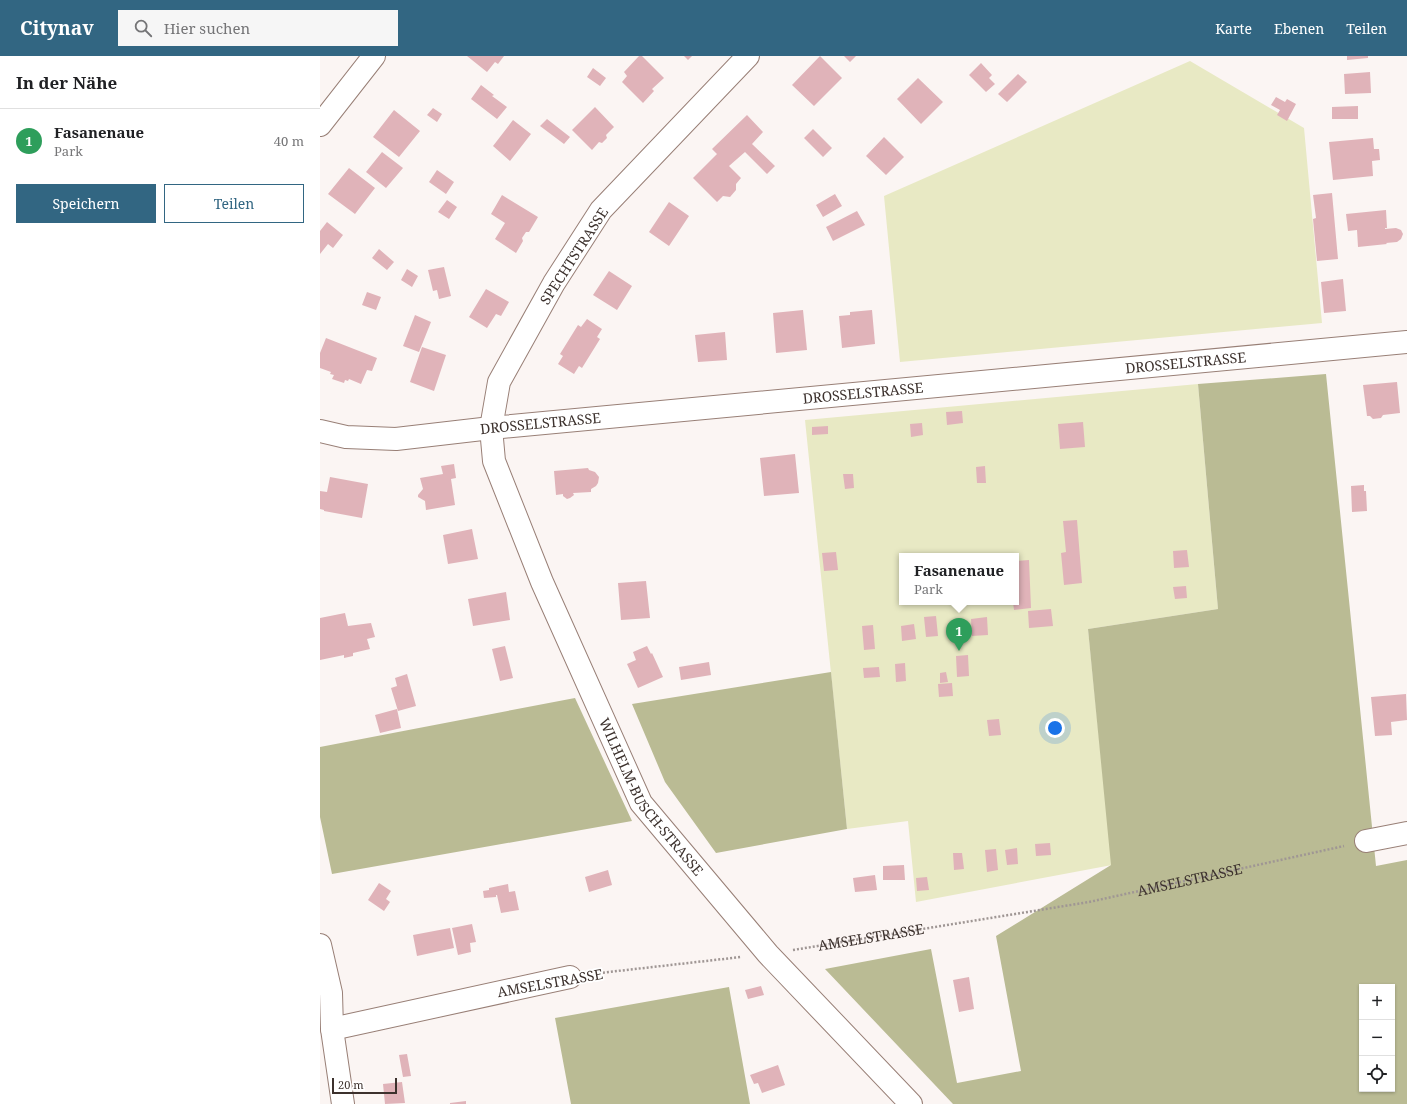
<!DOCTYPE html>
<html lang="de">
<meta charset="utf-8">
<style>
body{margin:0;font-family:"Noto Serif",serif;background:#f6f6f6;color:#202124}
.controls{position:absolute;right:12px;bottom:12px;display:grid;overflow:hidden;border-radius:0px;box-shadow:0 1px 3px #0004}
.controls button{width:36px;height:36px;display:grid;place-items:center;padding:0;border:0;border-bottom:1px solid #e0e0e0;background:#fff;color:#202124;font:20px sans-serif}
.scale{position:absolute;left:12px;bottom:10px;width:65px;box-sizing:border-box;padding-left:4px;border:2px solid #3c312d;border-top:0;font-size:11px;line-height:14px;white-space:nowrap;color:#3c312d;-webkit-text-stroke:3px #fff;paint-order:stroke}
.you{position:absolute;left:735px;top:672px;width:14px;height:14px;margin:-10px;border:3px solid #fff;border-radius:50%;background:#1a73e8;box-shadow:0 0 0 6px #1a73e833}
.badge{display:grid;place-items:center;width:26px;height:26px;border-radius:50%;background:#326682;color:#fff;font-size:13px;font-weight:700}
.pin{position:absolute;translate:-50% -33px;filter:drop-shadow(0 1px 2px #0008)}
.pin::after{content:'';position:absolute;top:21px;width:14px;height:12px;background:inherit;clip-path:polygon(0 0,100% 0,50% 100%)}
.popup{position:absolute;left:579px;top:497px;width:120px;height:52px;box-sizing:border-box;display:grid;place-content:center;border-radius:0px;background:#fff;filter:drop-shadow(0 1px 3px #0005);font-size:13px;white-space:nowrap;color:#757577}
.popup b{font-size:15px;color:#202124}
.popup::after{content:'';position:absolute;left:50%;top:100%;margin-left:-8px;border:8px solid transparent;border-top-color:#fff}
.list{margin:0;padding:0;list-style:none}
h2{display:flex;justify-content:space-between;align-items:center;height:52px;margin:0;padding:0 16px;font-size:17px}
h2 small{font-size:13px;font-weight:400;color:#757577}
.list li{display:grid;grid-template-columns:26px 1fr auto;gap:12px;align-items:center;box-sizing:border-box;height:64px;padding:0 16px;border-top:1px solid #e0e0e0}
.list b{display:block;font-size:15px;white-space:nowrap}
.list p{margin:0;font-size:13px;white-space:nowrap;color:#757577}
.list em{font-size:13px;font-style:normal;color:#757577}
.actions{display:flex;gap:8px;padding:12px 16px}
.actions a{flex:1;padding:9px 0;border:1px solid #326682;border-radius:0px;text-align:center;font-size:14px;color:#326682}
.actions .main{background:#326682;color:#fff}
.icon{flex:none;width:22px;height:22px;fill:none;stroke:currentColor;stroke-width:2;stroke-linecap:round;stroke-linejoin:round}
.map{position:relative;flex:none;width:1087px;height:1048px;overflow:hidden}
header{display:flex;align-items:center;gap:24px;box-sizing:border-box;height:56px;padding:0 20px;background:#326682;color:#fff}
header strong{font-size:19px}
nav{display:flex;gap:22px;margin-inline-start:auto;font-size:14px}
.search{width:280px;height:36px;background:#f6f6f6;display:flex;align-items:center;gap:10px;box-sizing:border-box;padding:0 14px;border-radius:0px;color:#757577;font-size:15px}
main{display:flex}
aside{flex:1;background:#fff}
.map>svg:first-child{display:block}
.green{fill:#e8e9c4;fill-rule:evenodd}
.forest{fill:#babb94;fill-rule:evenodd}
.building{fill:#e0b3b9}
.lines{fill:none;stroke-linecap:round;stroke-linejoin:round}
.minor-casing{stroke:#987f76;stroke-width:24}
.path{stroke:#9f9694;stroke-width:2.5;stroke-dasharray:2 2;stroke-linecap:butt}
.minor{stroke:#fff;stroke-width:22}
.labels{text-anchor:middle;stroke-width:3.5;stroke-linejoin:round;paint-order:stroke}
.street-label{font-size:14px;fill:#3c312d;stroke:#fff}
</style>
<header>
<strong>Citynav</strong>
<div class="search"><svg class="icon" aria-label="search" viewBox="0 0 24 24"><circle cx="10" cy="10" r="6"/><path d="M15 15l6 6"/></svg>Hier suchen</div>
<nav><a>Karte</a><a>Ebenen</a><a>Teilen</a></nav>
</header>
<main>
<aside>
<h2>In der Nähe<small></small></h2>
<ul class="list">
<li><span class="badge" style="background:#2e9e5b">1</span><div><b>Fasanenaue</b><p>Park</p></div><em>40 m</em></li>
</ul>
<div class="actions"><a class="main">Speichern</a><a>Teilen</a></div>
</aside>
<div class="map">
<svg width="1087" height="1048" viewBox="0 0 1087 1048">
<rect width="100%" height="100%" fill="#fbf5f3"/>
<path class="green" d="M 870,5 L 984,72 L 1002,267 L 580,306 L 564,140 Z
M 878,328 L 898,553 L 768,573 L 792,809 L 596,846 L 588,765 L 527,773 L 485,364 ZM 582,500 L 696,500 L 696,546 L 582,546 Z"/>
<path class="forest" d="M 1006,318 L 1056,810 L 1087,804 L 1087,1048 L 633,1048 L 505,913 L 611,893 L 637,1027 L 701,1015 L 676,880 L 791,809 L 768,573 L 898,553 L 878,328 ZM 1042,931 L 1072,931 L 1072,1033 L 1042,1033 Z
M 511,616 L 527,773 L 396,797 L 345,726 L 312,648 Z
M 255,642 L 312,765 L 12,818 L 0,761 L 0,691 Z
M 409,931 L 430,1048 L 251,1048 L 235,962 Z"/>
<path class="building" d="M 147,0 L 184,0 L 178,8 L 175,6 L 167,16 Z
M 319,0 L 322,0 L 344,22 L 332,33 L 334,35 L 323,47 L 302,26 L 307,20 L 304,16 Z
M 364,0 L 372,0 L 368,4 Z
M 500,0 L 522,22 L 494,50 L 472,29 Z
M 524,0 L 536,0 L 530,6 Z
M 1027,0 L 1048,0 L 1048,2 L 1027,4 Z
M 661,7 L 672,19 L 669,22 L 675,28 L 666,36 L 649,19 Z
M 273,12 L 286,22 L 280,30 L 267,21 Z
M 1050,16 L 1051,37 L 1025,38 L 1024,18 Z
M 698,18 L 707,26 L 687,46 L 678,38 Z
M 598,22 L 623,46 L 601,68 L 577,43 Z
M 161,29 L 174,39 L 172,40 L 187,51 L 177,63 L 151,43 Z
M 956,41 L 965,46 L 967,43 L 976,48 L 967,65 L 957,59 L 960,54 L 951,49 Z
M 1038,50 L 1038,63 L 1012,63 L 1012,51 Z
M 275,51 L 294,71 L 286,79 L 287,82 L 282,87 L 279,86 L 272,94 L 252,74 Z
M 113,52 L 122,58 L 117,66 L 107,59 Z
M 74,54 L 100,75 L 79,101 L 53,81 Z
M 427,59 L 443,76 L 432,88 L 455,110 L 447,118 L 425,96 L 409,110 L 421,122 L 416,128 L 416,134 L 410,141 L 403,140 L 397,146 L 373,122 L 397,98 L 392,93 Z
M 227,63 L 250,81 L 244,88 L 220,70 Z
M 193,64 L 211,78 L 190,105 L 173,90 Z
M 493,73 L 512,92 L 503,101 L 484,82 Z
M 564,81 L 584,101 L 566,119 L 546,100 Z
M 1053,82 L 1054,93 L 1059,93 L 1060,104 L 1052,105 L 1053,120 L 1013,124 L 1009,86 Z
M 62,96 L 83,112 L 66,132 L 46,116 Z
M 29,112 L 55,132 L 35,158 L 8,138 Z
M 117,114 L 134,126 L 126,138 L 109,126 Z
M 1012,137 L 1018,203 L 997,205 L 993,163 L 996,162 L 993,139 Z
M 515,138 L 522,150 L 503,161 L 496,149 Z
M 182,139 L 218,161 L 209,176 L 206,176 L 202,182 L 203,185 L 196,197 L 175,183 L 185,167 L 171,158 Z
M 127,144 L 137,151 L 129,163 L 118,156 Z
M 349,146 L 369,160 L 349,190 L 329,176 Z
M 1066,154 L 1067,172 L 1065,172 L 1065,173 L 1076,172 L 1081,174 L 1083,178 L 1081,183 L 1077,186 L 1066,187 L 1067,188 L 1038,191 L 1037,174 L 1028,175 L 1026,158 Z
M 537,155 L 545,169 L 513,185 L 506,171 Z
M 7,166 L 23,179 L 13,192 L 8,188 L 0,198 L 0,175 Z
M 59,193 L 74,206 L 67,214 L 52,202 Z
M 124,211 L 131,240 L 119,243 L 117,234 L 113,235 L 108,214 Z
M 87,213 L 98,220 L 92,231 L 81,224 Z
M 289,215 L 312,230 L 297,254 L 273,239 Z
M 1023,223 L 1026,255 L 1004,257 L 1001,226 Z
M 166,233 L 189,246 L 181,260 L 176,258 L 167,272 L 149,261 Z
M 47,236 L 61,241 L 56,254 L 42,249 Z
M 483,254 L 487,294 L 456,297 L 453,257 Z
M 552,254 L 555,288 L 522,292 L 519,260 L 530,259 L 530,256 Z
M 95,259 L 111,266 L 99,296 L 83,290 Z
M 267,263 L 282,273 L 277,281 L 280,283 L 262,312 L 259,310 L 254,318 L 238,308 L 243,300 L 240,298 L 258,269 L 261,271 Z
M 405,276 L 407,304 L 378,306 L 375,279 Z
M 6,282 L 57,302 L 52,315 L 47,314 L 41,328 L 29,323 L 28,325 L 25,324 L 24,327 L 12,323 L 14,319 L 10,318 L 11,316 L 0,312 L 0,297 Z
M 102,291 L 126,299 L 114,335 L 90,326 Z
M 1077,326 L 1080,357 L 1063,359 L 1061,362 L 1053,363 L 1050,360 L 1047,360 L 1043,329 Z
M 642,355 L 643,367 L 627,369 L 626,356 Z
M 763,366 L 765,391 L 740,393 L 738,368 Z
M 602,367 L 603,379 L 591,381 L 590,368 Z
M 508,370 L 508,378 L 492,379 L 492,371 Z
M 475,398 L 479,437 L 444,440 L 440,402 Z
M 134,408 L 136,422 L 131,423 L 135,449 L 106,454 L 105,445 L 98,441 L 98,439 L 103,433 L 100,422 L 123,418 L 121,410 Z
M 665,410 L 666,427 L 657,427 L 656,411 Z
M 268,412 L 269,414 L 275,416 L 279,421 L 278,427 L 276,430 L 271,433 L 271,436 L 253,437 L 254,439 L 250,442 L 247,443 L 243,440 L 243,438 L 236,439 L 234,415 Z
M 523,418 L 533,418 L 534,432 L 525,433 Z
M 10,421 L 48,428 L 42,462 L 4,455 L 4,454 L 0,453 L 0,435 L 7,436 Z
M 1044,429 L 1044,435 L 1046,435 L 1047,455 L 1032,456 L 1031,430 Z
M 757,464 L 762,527 L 744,529 L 741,497 L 746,496 L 743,465 Z
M 152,473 L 158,503 L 128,508 L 123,479 Z
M 867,494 L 869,511 L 854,512 L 853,495 Z
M 516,496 L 518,514 L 504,515 L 502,497 Z
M 709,504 L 711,552 L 694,554 L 693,546 L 696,546 L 696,505 Z
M 326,525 L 330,562 L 301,564 L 298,527 Z
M 866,530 L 867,542 L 855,543 L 853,531 Z
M 186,536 L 190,564 L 153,570 L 148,543 Z
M 731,553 L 733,570 L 709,572 L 708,555 Z
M 25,557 L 28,570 L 51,567 L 55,581 L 47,583 L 50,593 L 33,597 L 33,600 L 24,602 L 24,599 L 0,604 L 0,562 Z
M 616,560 L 618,580 L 606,581 L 604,561 Z
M 667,561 L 668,579 L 652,580 L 651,563 Z
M 594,568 L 596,583 L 582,585 L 581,570 Z
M 553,569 L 555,593 L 544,594 L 542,570 Z
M 185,590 L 193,622 L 180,625 L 172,593 Z
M 327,590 L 331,598 L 332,597 L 343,621 L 318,632 L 307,608 L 316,604 L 313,596 Z
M 648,599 L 649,620 L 637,621 L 636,600 Z
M 389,606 L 391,619 L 361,624 L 359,611 Z
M 585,607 L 586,625 L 576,626 L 575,608 Z
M 559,611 L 560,621 L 544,622 L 543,612 Z
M 626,616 L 628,626 L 620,627 L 620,617 Z
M 87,618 L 96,650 L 78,655 L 71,632 L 77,630 L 75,622 Z
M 632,627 L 633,640 L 619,641 L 618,628 Z
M 1086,638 L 1087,664 L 1071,666 L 1072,679 L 1055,680 L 1051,641 Z
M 77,653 L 81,672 L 60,677 L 55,659 Z
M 679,663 L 681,679 L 669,680 L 667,664 Z
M 730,787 L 731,799 L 716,800 L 715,788 Z
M 697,792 L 698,808 L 687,809 L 685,794 Z
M 676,793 L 678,814 L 667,816 L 665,794 Z
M 633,797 L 642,797 L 644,813 L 634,814 Z
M 584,809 L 585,824 L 563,824 L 563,810 Z
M 288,814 L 292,829 L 269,836 L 265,821 Z
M 555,819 L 557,834 L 535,836 L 533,822 Z
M 607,821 L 609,834 L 597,835 L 596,822 Z
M 59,827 L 71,835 L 66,843 L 70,846 L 64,855 L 48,844 Z
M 188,828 L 189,836 L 195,835 L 199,854 L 181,857 L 177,839 L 176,839 L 176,841 L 164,842 L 163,835 L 169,834 L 169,832 Z
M 152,868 L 156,886 L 150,887 L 151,896 L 138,899 L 132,872 Z
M 130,872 L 134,892 L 97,900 L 93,879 Z
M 649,921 L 654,953 L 639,956 L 633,924 Z
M 441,930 L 444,939 L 428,943 L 425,934 Z
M 87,998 L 91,1020 L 83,1021 L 79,999 Z
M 458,1009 L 465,1029 L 442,1037 L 438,1027 L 434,1028 L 430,1019 Z
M 82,1026 L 85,1047 L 65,1048 L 63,1028 Z
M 146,1045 L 146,1048 L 130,1048 L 130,1047 Z"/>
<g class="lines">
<defs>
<g id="minor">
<path id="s2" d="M 428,0 L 281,154 L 234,227 L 179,326 L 171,372 L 174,405 L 222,526 L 321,747 L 448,898 L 591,1048"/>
<path d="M 0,69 L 54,0"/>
<path id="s3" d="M 0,375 L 26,381 L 76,383 L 171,372 L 1087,286"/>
<path d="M 1046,785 L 1087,777"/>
<path d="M 0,889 L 11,937 L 12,973 L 23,1048"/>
<path d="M 12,973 L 250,921"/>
</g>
</defs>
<use href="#minor" class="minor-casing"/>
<g class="path">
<path id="s1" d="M 473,894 L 769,846 L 1024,790"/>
<path d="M 271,918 L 421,901"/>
</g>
<use href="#minor" class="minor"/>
</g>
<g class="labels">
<g class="street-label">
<text transform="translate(254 200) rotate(-57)" y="5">SPECHTSTRASSE</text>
<text dy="5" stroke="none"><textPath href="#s3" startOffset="870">DROSSELSTRASSE</textPath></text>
<text dy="5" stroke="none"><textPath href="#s3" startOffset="546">DROSSELSTRASSE</textPath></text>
<text dy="5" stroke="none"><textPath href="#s3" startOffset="222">DROSSELSTRASSE</textPath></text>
<text dy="5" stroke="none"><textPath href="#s2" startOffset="865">WILHELM-BUSCH-STRASSE</textPath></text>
<text dy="5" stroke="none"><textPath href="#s1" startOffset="403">AMSELSTRASSE</textPath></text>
<text dy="5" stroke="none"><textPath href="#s1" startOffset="79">AMSELSTRASSE</textPath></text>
<text transform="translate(230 927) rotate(-10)" y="5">AMSELSTRASSE</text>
</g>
</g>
</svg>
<div class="controls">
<button>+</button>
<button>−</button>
<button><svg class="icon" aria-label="locate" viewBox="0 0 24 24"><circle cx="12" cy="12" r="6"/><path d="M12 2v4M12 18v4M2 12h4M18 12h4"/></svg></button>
</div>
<div class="scale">20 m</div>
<div class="you"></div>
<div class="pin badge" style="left:639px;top:595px;background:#2e9e5b">1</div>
<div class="popup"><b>Fasanenaue</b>Park</div>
</div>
</main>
